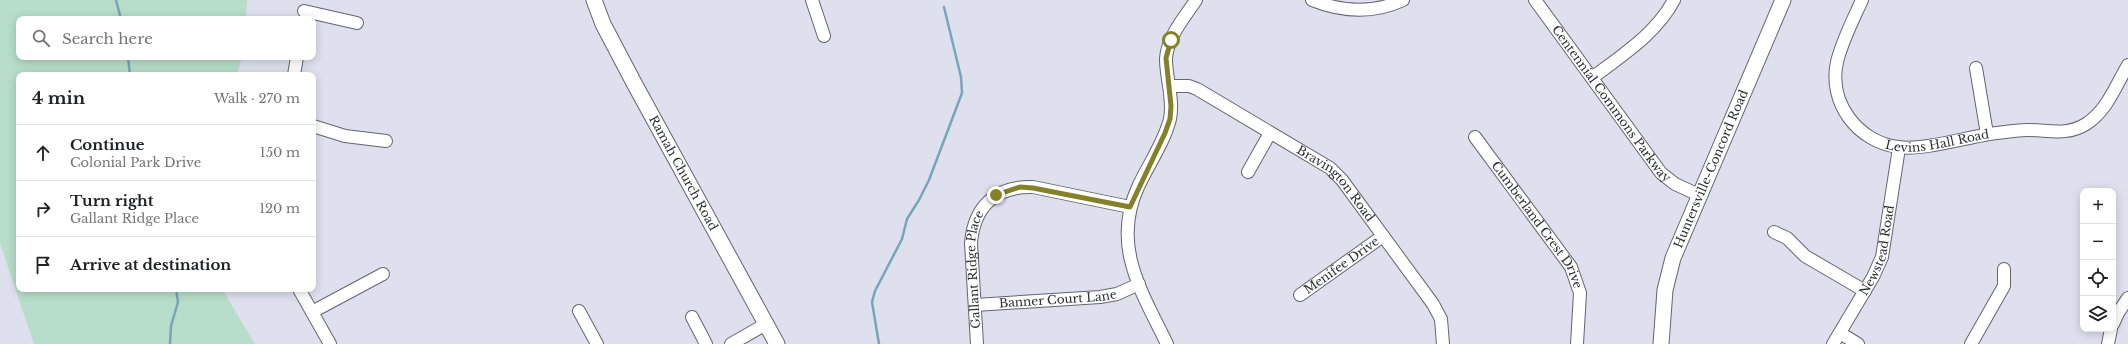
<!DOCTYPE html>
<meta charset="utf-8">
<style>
body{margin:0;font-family:"Libre Baskerville",serif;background:#f6f6f6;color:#202124}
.controls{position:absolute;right:12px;bottom:12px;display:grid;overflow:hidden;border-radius:8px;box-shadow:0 2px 10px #0003}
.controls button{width:36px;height:36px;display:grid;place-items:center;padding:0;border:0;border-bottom:1px solid #e0e0e0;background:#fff;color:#202124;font:20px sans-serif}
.stop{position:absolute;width:12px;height:12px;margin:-9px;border:3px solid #858129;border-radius:50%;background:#fff}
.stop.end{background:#858129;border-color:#fff;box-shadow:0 1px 4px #0008}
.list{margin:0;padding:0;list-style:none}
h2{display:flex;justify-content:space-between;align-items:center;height:52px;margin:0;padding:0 16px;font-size:17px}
h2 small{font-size:13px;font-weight:400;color:#757577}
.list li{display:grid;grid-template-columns:26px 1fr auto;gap:12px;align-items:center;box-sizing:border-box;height:56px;padding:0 16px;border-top:1px solid #e0e0e0}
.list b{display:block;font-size:15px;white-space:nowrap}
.list p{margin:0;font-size:13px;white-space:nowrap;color:#757577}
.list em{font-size:13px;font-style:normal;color:#757577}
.icon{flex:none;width:22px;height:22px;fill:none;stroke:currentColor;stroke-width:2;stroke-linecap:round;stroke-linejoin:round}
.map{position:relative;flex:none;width:2128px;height:344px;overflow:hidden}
.search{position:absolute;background:#fff;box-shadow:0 2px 10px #0003;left:16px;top:16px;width:300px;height:44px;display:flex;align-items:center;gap:10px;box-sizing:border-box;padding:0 14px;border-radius:8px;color:#757577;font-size:15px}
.panel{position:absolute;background:#fff;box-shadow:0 2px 10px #0003;left:16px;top:72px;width:300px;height:220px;border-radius:8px}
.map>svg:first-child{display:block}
.green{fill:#b7deca}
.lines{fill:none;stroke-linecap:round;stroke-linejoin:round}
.stream{stroke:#78a5b8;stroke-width:2.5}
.minor-casing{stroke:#63656f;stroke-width:14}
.major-casing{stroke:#63656f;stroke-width:17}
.minor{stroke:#fff;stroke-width:12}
.major{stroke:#fff;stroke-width:15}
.route{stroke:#858129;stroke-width:5}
.labels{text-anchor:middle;stroke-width:3;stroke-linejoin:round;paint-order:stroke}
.street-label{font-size:12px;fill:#2d2e33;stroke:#dee1ed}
</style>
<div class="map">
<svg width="2128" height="344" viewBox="0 0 2128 344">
<rect width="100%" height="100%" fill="#dee1ed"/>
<path class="green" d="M 0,0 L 247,0 L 246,19 L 19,19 L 19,57 L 242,57 L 237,75 L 19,75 L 19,289 L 222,289 L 255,344 L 34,344 L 0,243 Z"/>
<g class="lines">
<path class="stream" d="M 116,0 L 121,19
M 128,57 L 130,75
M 170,344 L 171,326 L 178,302 L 176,289
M 879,344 L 872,302 L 875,291 L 902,239 L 907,219 L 919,200 L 929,180 L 962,93 L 961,77 L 944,7"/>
<defs>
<g id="minor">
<path d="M 812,0 L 824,36"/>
<path d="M 1312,0 C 1342,12 1373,14 1403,0"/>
<path id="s1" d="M 1535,0 L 1661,173 L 1675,184 L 1699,195"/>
<path id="s2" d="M 1862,0 C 1853,20 1842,41 1837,62 C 1828,103 1858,142 1898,147 C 1924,151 1970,136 1997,133 C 2007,132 2017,130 2027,130 C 2049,130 2067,136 2086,124 C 2107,111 2116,85 2128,65"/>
<path d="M 304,11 L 357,23"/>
<path d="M 1976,68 L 1987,134"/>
<path d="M 294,75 L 297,57"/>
<path d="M 1592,78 C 1622,55 1656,34 1674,0"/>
<path id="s3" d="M 1170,86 L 1189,86 L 1197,89 L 1330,168 L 1342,180 L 1433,304 L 1441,319 L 1443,344"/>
<path d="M 313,126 L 345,136 L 386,141"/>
<path id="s4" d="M 1475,137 L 1571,267 L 1580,293 L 1577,344"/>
<path d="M 1248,172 L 1270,133"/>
<path d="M 1774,232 L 1787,238 L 1805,256 L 1865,291"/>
<path d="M 299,289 L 330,344"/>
<path id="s5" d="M 1300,295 L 1383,236"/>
<path id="s6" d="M 975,305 L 1100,297 L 1117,294 L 1139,284"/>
<path d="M 579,311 L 597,344"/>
<path d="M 312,312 L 383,274"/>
<path d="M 692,317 L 706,344"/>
<path d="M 2113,324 L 2118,313 L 2128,298"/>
<path d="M 1840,333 L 1858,344"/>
<path d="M 731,344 L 766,324"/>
<path id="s7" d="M 977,344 L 971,243 C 974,207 995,186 1033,187 L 1130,207"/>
<path d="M 1167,344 C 1142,292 1111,246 1138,187 C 1148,165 1164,143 1170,119 C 1174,99 1166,79 1166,59 C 1167,37 1185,17 1196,0"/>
<path id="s8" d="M 1833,344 L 1873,277 L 1882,257 L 1899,148"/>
<path d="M 1971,344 L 2000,293 L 2004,286 L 2004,269"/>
<path d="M 2108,344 L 2111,329"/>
</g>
<g id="major">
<path id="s9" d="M 594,0 L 603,24 L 634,83 L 777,344"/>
<path id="s10" d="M 1661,344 L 1665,290 L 1673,258 L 1783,0"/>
</g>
</defs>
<use href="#minor" class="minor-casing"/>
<use href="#major" class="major-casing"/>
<use href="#minor" class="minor"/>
<use href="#major" class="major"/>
</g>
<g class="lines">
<path class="route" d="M 996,195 L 1020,187 L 1033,188 L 1130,207 L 1165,133 L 1170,119 L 1171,106 L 1166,58 L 1171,40"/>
</g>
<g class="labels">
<g class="street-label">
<text dy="4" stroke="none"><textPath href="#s1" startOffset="129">Centennial Commons Parkway</textPath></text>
<text dy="4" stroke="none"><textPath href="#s2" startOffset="224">Levins Hall Road</textPath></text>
<text dy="4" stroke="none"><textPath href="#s10" startOffset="184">Huntersville-Concord Road</textPath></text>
<text dy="4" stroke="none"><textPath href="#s9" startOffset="195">Ramah Church Road</textPath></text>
<text dy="4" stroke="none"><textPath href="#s3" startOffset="197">Bravington Road</textPath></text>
<text dy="4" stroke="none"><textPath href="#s4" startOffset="108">Cumberland Crest Drive</textPath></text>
<text dy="4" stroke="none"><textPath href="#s8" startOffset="105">Newstead Road</textPath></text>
<text dy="4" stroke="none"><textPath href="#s5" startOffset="51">Menifee Drive</textPath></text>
<text dy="4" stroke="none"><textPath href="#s7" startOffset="75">Gallant Ridge Place</textPath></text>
<text dy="4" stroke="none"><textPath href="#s6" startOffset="83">Banner Court Lane</textPath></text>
</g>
</g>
</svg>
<div class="controls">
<button>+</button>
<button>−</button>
<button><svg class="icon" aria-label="locate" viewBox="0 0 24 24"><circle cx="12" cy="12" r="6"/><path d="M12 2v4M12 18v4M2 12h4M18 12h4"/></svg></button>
<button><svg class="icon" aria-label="layers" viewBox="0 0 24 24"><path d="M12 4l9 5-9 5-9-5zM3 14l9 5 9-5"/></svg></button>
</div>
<div class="stop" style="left:1171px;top:40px"></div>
<div class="stop end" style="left:996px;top:195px"></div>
<div class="search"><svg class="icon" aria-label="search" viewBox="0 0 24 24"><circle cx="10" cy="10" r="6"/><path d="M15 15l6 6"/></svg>Search here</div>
<section class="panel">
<h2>4 min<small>Walk · 270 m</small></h2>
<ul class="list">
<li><svg class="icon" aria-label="ahead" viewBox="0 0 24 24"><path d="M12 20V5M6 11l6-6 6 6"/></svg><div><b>Continue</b><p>Colonial Park Drive</p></div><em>150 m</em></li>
<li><svg class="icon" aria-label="right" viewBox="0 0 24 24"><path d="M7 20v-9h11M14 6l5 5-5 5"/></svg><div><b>Turn right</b><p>Gallant Ridge Place</p></div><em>120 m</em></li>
<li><svg class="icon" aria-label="arrive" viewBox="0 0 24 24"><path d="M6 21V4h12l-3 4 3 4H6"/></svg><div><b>Arrive at destination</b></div></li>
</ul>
</section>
</div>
